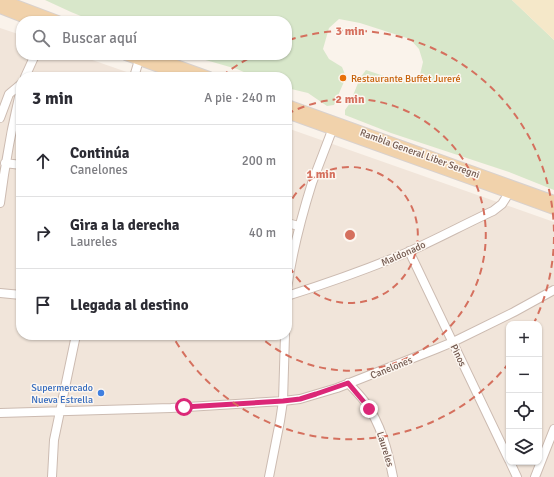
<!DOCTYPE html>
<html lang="es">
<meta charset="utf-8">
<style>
body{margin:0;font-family:Signika,sans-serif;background:#f7f7f7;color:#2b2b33}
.controls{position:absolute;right:12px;bottom:12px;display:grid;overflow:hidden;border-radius:8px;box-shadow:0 1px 3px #0004}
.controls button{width:36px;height:36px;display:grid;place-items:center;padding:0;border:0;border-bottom:1px solid #e1e1e2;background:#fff;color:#2b2b33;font:20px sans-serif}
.stop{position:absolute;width:12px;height:12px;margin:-9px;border:3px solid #db2777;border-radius:50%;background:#fff}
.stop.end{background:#db2777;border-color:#fff;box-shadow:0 1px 4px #0008}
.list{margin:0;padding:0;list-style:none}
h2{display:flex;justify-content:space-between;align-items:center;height:52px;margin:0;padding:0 16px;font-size:17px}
h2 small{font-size:13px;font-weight:400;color:#7c7c81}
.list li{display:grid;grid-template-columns:26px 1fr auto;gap:12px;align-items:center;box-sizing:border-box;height:72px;padding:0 16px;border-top:1px solid #e1e1e2}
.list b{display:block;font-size:15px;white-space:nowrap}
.list p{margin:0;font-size:13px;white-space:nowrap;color:#7c7c81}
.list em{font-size:13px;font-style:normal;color:#7c7c81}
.icon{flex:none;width:22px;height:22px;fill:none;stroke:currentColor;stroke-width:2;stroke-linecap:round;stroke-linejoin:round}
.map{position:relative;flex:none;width:554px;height:477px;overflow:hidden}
.search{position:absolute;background:#fff;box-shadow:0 1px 3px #0004;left:16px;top:16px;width:276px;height:44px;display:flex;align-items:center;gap:10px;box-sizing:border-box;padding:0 14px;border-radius:16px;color:#7c7c81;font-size:15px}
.panel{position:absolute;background:#fff;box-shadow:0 1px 3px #0004;left:16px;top:72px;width:276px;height:268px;border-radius:16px}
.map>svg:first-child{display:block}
.residential{fill:#f1e5da;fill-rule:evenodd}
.green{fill:#d8e7ca}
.sand{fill:#f5e8c9}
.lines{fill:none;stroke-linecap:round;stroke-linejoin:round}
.minor-casing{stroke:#ccbbb1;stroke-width:10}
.major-casing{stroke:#d8d1ce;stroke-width:12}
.minor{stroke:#fff;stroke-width:8}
.major{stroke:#f1d2ab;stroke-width:10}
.route{stroke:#db2777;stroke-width:5}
.ring{fill:none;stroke:#d5705e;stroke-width:2;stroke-dasharray:7 5}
.food-dot{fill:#e8710a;stroke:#fdf7f1;stroke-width:1.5}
.shop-dot{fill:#3f7fe0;stroke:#fdf7f1;stroke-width:1.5}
.labels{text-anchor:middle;stroke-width:3;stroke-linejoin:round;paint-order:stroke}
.food-label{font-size:10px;fill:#c56008;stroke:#fdf7f1;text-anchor:start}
.street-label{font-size:10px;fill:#735a50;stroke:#fdf7f1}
.shop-label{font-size:10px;fill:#366cbe;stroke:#fdf7f1;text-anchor:end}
.centre{fill:#d5705e;stroke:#fdf7f1;stroke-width:2}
.ring-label{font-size:12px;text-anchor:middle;font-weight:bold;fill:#d5705e;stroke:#fdf7f1;stroke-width:3;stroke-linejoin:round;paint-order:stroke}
</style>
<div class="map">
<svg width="554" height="477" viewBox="0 0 554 477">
<rect width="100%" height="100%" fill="#faf3eb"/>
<path class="residential" d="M 0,28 L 21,35 L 21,55 L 78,55 L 141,77 L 21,77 L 21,335 L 287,335 L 287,128 L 554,222 L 554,477 L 0,477 ZM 509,324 L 539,324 L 539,462 L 509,462 Z"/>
<path class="green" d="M 45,0 L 512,0 L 554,40 L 554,190 L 509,172 L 391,133 L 345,115 L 345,110 L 350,103 L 360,78 L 366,70 L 399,81 L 410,82 L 419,79 L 423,62 L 419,49 L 410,39 L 360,23 L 339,19 L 329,28 L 323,49 L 329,59 L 342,67 L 346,77 L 334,105 L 327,106 L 308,93 L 287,88 L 287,77 L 255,77 L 237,69 L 188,55 L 287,55 L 287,21 L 93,21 L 71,12 Z"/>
<path class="sand" d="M 512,0 L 554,0 L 554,40 Z"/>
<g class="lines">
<defs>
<path id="minor" d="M 25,77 L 35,55
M 134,77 L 139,60
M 0,118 L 9,94 L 21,84
M 5,163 L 21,165
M 0,203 C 5,164 12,126 21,88
M 287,223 L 299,226
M 409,251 L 509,460
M 287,289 C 292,253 301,218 312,183 C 319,164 327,144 334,125
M 0,293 L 21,295
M 287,296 C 328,283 368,269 408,252 C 437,239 465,224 493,211 L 502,204 L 509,193
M 348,383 C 354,389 360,395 365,402 C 381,424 388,451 393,477
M 0,413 L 171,408 L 283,401 L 300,399 L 337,388 L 436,349 L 453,342 L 514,312 L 554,290
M 510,462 L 517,477
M 52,477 L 54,440 L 76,335
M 269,477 L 280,421 L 283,401 L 285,335
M 535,477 L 554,429"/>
<path id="major" d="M 2,0 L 58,21
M 0,8 L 33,21
M 126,55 L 187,77
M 148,55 L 209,77
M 287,105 L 554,201
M 287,113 L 554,209"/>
</defs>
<use href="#minor" class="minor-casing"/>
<use href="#major" class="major-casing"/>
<use href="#minor" class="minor"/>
<use href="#major" class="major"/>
</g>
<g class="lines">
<path class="route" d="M 184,407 L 283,401 L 300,399 L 316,394 L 348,383 L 364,402 L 369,409"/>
</g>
<g class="ring">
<path d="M287 209A68 68 0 1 1 287 261"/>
<path d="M287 114A136 136 0 1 1 258 335"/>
<path d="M554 237A204 204 0 0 1 534 323M509 363A204 204 0 0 1 172 335M222 76A204 204 0 0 1 253 56M289 40A204 204 0 0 1 554 233"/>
</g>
<circle class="food-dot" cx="343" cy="78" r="4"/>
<circle class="shop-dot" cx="101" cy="393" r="4"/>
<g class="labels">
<g class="food-label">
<text x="351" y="82">Restaurante Buffet Jureré</text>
</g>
<g class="street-label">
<text transform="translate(420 153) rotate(20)" y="4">Rambla General Liber Seregni</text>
<text transform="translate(403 253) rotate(-24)" y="4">Maldonado</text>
<text transform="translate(459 355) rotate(64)" y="4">Pinos</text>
<text transform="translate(391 367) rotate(-22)" y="4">Canelones</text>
<text transform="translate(386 449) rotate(73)" y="4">Laureles</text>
</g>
<g class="shop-label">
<text x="93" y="391">Supermercado<tspan x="93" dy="12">Nueva Estrella</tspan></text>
</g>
</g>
<circle cx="350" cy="235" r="6" class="centre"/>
<g class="ring-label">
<text x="350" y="35">3 min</text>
<text x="350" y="103">2 min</text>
<text x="321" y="178">1 min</text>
</g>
</svg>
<div class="controls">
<button>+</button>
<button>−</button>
<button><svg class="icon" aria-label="locate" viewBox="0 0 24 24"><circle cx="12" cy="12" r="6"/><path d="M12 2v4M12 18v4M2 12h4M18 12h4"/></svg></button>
<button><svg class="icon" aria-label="layers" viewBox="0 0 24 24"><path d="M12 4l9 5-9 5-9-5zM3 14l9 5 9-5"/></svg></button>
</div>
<div class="stop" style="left:184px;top:407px"></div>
<div class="stop end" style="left:369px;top:409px"></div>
<div class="search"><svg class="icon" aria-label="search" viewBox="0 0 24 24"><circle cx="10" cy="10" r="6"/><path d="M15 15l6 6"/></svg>Buscar aquí</div>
<section class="panel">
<h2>3 min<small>A pie · 240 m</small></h2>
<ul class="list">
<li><svg class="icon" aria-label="ahead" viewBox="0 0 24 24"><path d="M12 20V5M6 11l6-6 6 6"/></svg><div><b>Continúa</b><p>Canelones</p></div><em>200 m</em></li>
<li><svg class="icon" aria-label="right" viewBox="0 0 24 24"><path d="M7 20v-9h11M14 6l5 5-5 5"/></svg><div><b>Gira a la derecha</b><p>Laureles</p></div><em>40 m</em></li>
<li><svg class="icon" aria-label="arrive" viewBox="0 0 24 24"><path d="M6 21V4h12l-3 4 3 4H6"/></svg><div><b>Llegada al destino</b></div></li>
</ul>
</section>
</div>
